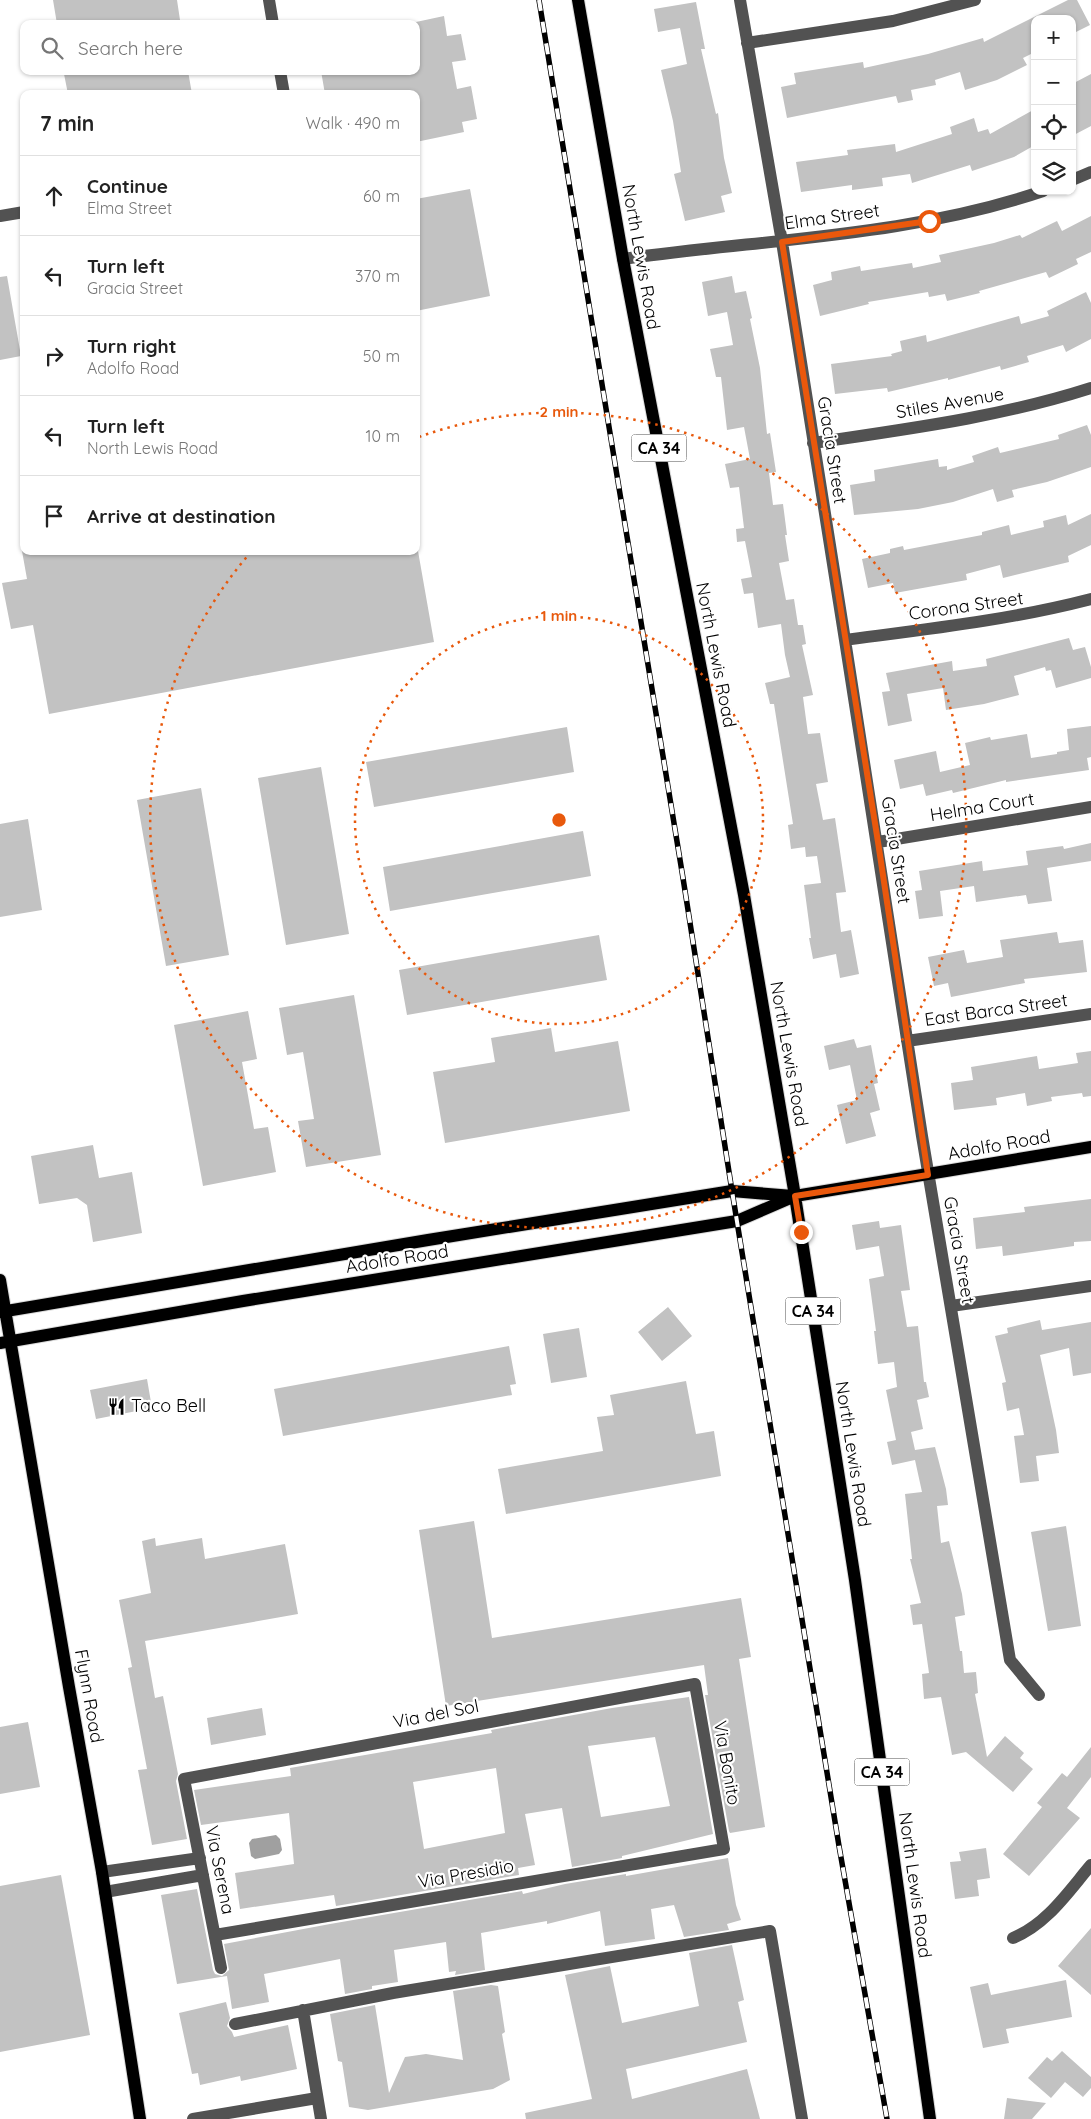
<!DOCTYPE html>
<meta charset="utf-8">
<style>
body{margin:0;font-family:Quicksand,sans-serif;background:#f6f6f6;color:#222}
.controls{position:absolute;right:15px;top:15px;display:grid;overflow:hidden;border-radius:10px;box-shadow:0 1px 4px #0004}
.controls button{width:45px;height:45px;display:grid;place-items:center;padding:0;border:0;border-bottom:1px solid #e0e0e0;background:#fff;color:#222;font:25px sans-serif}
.stop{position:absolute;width:15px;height:15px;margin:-11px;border:4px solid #ea580c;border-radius:50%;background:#fff}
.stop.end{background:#ea580c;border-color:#fff;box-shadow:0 1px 5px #0008}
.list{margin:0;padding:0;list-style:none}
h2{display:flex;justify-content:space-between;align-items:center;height:65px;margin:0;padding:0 20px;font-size:21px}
h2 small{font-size:16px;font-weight:400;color:#767676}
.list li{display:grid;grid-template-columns:32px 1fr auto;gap:15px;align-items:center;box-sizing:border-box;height:80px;padding:0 20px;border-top:1px solid #e0e0e0}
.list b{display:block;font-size:19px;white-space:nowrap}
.list p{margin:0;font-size:16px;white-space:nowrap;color:#767676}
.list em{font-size:16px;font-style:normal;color:#767676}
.icon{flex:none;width:28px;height:28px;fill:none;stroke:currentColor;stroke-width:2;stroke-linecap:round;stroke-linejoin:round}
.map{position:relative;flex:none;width:1091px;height:2119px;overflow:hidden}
.search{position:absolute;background:#fff;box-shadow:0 1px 4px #0004;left:20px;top:20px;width:400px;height:55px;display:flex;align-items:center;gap:12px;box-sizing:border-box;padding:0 18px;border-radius:10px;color:#767676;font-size:19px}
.panel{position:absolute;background:#fff;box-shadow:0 1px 4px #0004;left:20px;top:90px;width:400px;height:465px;border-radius:10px}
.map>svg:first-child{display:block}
.water{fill:#a0a0a0}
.building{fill:#c2c2c2;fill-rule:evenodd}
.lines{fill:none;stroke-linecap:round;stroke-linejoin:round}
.major-casing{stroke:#dbdbdb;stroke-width:14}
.minor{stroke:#525252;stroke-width:12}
.major{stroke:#000;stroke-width:12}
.rail-casing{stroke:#000;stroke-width:5.5}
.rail{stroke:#fff;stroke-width:4;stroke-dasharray:11;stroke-linecap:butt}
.route{stroke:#ea580c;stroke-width:6}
.ring{fill:none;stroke:#e8590c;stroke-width:2.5;stroke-dasharray:2.5 5}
.labels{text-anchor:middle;stroke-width:4.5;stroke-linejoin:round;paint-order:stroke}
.shield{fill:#fff;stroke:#4c4c4c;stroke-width:1}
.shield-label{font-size:16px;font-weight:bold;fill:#000}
.street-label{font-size:18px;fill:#000;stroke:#fff}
.poi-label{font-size:18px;fill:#000;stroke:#fff;text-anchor:start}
.centre{fill:#e8590c;stroke:#fff;stroke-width:2.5}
.ring-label{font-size:15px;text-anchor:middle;font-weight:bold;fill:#e8590c;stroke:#fff;stroke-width:4.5;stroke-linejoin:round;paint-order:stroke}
</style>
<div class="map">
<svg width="1091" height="2119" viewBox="0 0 1091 2119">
<rect width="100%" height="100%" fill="#fff"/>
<path class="water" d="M 276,1835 L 280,1839 L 282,1850 L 279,1854 L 255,1859 L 251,1856 L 249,1843 L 252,1839 Z"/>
<path class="building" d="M 53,0 L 177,0 L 180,20 L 161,24 L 57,24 Z
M 1068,0 L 1077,0 L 1090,25 L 1072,34 L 1072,19 L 1035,19 L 1035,52 L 1023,58 L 1027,65 L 997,80 L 965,90 L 960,72 L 935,80 L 936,85 L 911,90 L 913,100 L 898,103 L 896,96 L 787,118 L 781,87 L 796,84 L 794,73 L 863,62 L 864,68 L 928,54 L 983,38 L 984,42 Z
M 696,2 L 705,49 L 701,49 L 716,114 L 718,113 L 724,158 L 732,193 L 721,196 L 725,212 L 685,221 L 674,174 L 681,172 L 673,121 L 661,70 L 687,64 L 680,28 L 658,32 L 654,9 Z
M 444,16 L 447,36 L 461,34 L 466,60 L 452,62 L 457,89 L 471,86 L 477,119 L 462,122 L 464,132 L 416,142 L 416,94 L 325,94 L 321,71 L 416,71 L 416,22 Z
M 76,71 L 188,71 L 192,94 L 68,94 L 64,74 Z
M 1091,74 L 1091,126 L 1072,136 L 1072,84 Z
M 1035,109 L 1035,145 L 1014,157 L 972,171 L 970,165 L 912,183 L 910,174 L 882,178 L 883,186 L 852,190 L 852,185 L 801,192 L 796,162 L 848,155 L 847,150 L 895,144 L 896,152 L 952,134 L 950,127 L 974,118 L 978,132 L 988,129 L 990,134 Z
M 470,189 L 490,296 L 416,311 L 416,199 Z
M 1091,216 L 1091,252 L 1076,259 L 1078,264 L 1049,278 L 1046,272 L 979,291 L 980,293 L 947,301 L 945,294 L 929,297 L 928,292 L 868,302 L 869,304 L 820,316 L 813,285 L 832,280 L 831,272 L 860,266 L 861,271 L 912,263 L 913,268 L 941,262 L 939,255 L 994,243 L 1020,235 L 1022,238 L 1057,221 L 1062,231 Z
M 7,276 L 21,356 L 0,360 L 0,277 Z
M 732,276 L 735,293 L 746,291 L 752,318 L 750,319 L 760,368 L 767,434 L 770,433 L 776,472 L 769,473 L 773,505 L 783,504 L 787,535 L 785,535 L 789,561 L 779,563 L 786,600 L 794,599 L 798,625 L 803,625 L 806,644 L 802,645 L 813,695 L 803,697 L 808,734 L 820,733 L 828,782 L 816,784 L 823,820 L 835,818 L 846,892 L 836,893 L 841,932 L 851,930 L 859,974 L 840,978 L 836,954 L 813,959 L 809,938 L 811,938 L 804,885 L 821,883 L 817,856 L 806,857 L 805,847 L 791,849 L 788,825 L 793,824 L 774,704 L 770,704 L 765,683 L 790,677 L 785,655 L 781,624 L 758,628 L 753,593 L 744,594 L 741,579 L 752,577 L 745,541 L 737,542 L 736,529 L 744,528 L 739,487 L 730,488 L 725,464 L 750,459 L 744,427 L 727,430 L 721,377 L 716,377 L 710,349 L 733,345 L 727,312 L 708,316 L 702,282 Z
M 1086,292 L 1091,303 L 1091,339 L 1066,352 L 1063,345 L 1027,356 L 1029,362 L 1001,370 L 1000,366 L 948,380 L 948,378 L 888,392 L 887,388 L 835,394 L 831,364 L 892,356 L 891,354 L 902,351 L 900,341 L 926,335 L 927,342 L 1019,316 L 1021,324 L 1049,316 L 1047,311 Z
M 1087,425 L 1091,435 L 1091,467 L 1047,482 L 1012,490 L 1014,497 L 997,502 L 993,489 L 953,502 L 918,509 L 854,515 L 850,485 L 875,481 L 874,470 L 938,459 L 939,467 L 947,466 L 947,470 L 974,462 L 972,456 L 998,447 L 1000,453 L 1059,439 L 1058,435 Z
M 1091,514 L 1091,545 L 1068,556 L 1069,562 L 1003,578 L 1000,565 L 966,574 L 967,580 L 895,593 L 893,583 L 868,588 L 862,559 L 890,553 L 890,549 L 903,546 L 904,550 L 982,535 L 982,532 L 1009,525 L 1011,535 L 1044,527 L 1043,521 L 1066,515 L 1068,525 Z
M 22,551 L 418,551 L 434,642 L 49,714 L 33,625 L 11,629 L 2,583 L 27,579 Z
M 1069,638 L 1073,650 L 1085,647 L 1091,667 L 1091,678 L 1056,688 L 1051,670 L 1046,671 L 1045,667 L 1014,676 L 1019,695 L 984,704 L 946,710 L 943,688 L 907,694 L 912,721 L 888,726 L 882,692 L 890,691 L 886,673 L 952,661 L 953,671 L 987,666 L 986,659 Z
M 1091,726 L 1091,757 L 1087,758 L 1089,770 L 1006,782 L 1006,780 L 953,793 L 952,790 L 926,796 L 923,784 L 900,789 L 894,760 L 936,751 L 940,772 L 970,765 L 965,743 L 990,737 L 991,740 L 1027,734 L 1031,758 L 1057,754 L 1057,752 L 1069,750 L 1067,729 Z
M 567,727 L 574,772 L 374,807 L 366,762 Z
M 321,767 L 349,934 L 286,945 L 258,778 Z
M 201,788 L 229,955 L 166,966 L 137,800 Z
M 28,819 L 42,910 L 0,917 L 0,824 Z
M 583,831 L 591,876 L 390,911 L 383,867 Z
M 1091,843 L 1091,861 L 1047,868 L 1052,901 L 1028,904 L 1026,895 L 976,902 L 974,886 L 940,891 L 943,916 L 919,919 L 915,891 L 922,890 L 919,871 L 982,861 L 983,871 L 1028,865 L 1026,851 L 1063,846 L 1064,849 Z
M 1057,932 L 1059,943 L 1083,940 L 1087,972 L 1024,979 L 1025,983 L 951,997 L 948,983 L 934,986 L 928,957 L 964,950 L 967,963 L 1003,957 L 1000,940 Z
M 599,935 L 607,980 L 407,1015 L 399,970 Z
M 354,995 L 381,1155 L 306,1167 L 298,1121 L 314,1119 L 303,1052 L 287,1055 L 279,1008 Z
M 248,1011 L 257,1059 L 242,1062 L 254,1129 L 268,1127 L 276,1172 L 203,1186 L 174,1025 Z
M 551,1028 L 555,1052 L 618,1041 L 630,1111 L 445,1143 L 433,1072 L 495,1062 L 491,1038 Z
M 854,1039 L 857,1048 L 871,1045 L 878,1083 L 874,1084 L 880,1110 L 870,1113 L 876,1136 L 846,1144 L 837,1105 L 857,1100 L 850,1065 L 829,1070 L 824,1046 Z
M 1091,1051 L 1091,1096 L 1083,1097 L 1082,1093 L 1051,1097 L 1052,1101 L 1027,1106 L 1025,1093 L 996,1098 L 997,1105 L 954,1110 L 951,1083 L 973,1080 L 971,1067 L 1037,1056 L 1039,1069 L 1078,1063 L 1076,1053 Z
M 93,1145 L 99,1178 L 132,1172 L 142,1233 L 93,1242 L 87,1205 L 77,1198 L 39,1204 L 31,1156 Z
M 1091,1199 L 1091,1241 L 1074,1242 L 1074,1246 L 1003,1256 L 1002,1246 L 976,1249 L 973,1218 L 1025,1212 L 1024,1207 Z
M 879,1221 L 880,1228 L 901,1225 L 910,1290 L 901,1291 L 907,1327 L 918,1326 L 924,1382 L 926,1382 L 929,1397 L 917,1400 L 923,1429 L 911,1432 L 915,1450 L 935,1447 L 946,1489 L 948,1505 L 937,1506 L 941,1543 L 949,1541 L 962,1594 L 965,1615 L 955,1617 L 960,1651 L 962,1651 L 964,1673 L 976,1672 L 978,1693 L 975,1694 L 987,1757 L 1005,1736 L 1024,1753 L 1020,1758 L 1033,1769 L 1013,1792 L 966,1752 L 952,1755 L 941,1697 L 924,1699 L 922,1674 L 929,1673 L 922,1624 L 913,1625 L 910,1605 L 921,1603 L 910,1559 L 912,1559 L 905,1494 L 922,1492 L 915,1460 L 892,1465 L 887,1442 L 896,1440 L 886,1390 L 897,1387 L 894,1362 L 878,1364 L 874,1331 L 876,1331 L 869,1279 L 884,1276 L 879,1246 L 856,1250 L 852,1225 Z
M 668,1307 L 692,1336 L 662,1361 L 638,1332 Z
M 1040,1320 L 1042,1330 L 1091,1322 L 1091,1373 L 1073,1376 L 1069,1348 L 1040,1355 L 1056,1430 L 1059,1453 L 1036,1456 L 1039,1481 L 1020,1483 L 1014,1436 L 1024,1435 L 1019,1408 L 1007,1411 L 1002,1383 L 1006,1382 L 995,1336 L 1008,1333 L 1007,1328 Z
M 579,1328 L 587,1377 L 551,1383 L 543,1334 Z
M 509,1346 L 516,1384 L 510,1385 L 512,1395 L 283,1436 L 274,1389 Z
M 147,1379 L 152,1408 L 96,1419 L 90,1390 Z
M 686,1381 L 696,1434 L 714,1431 L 721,1476 L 506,1514 L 498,1469 L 603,1451 L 597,1417 L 614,1415 L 610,1395 Z
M 474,1521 L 492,1638 L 741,1598 L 751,1657 L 739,1659 L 765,1827 L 730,1833 L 729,1831 L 705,1695 L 708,1695 L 704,1665 L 446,1706 L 419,1530 Z
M 1066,1526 L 1081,1626 L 1048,1631 L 1031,1532 Z
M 155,1538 L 156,1546 L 202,1538 L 205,1559 L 285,1544 L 298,1614 L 145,1641 L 155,1698 L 163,1696 L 178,1774 L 176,1781 L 187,1839 L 152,1845 L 138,1770 L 147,1769 L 128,1668 L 132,1667 L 119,1600 L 151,1593 L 142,1541 Z
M 689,1697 L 713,1834 L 622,1856 L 622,1858 L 572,1867 L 562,1808 L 525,1814 L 535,1865 L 518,1868 L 519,1875 L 336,1906 L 334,1895 L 240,1909 L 235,1873 L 294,1864 L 289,1813 L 201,1825 L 194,1790 L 291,1776 L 290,1768 L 492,1733 L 491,1730 L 612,1708 ZM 655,1737 L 670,1806 L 601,1817 L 588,1746 ZM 496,1768 L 505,1833 L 424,1849 L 413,1782 Z
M 262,1708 L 266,1735 L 211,1745 L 207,1718 Z
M 28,1722 L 40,1787 L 0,1794 L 0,1727 Z
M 1091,1747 L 1091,1777 L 1067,1808 L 1080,1818 L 1029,1876 L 1003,1854 L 1042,1807 L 1037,1803 L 1062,1773 L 1067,1777 Z
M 986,1848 L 990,1878 L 977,1880 L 979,1896 L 955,1899 L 950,1862 L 961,1861 L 959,1852 Z
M 728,1858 L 736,1905 L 741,1920 L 727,1924 L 729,1930 L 684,1937 L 674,1905 L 651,1909 L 655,1939 L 605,1946 L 600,1911 L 547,1924 L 547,1921 L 481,1933 L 485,1970 L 455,1975 L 456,1971 L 449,1972 L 446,1942 L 394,1950 L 398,1982 L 372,1986 L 372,1989 L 345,1994 L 340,1959 L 264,1974 L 269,2002 L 232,2009 L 227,1976 L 177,1984 L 161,1895 L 197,1889 L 213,1970 L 215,1974 L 222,1976 L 229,1970 L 224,1944 L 330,1924 L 522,1891 L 523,1894 L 565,1884 L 626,1874 L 626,1876 Z
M 61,1875 L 90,2035 L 0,2052 L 0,1886 Z
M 1091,1928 L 1091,1995 L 1058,1966 Z
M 732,1945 L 744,2000 L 738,2002 L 747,2042 L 626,2069 L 632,2099 L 747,2069 L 760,2119 L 526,2119 L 525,2113 L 592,2099 L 565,1975 L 610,1966 L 622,2023 L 699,2006 L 689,1953 Z
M 1066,1980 L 1072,2017 L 1006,2029 L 1009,2043 L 983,2048 L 970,1987 L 988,1983 L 991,1995 Z
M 491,1985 L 498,1986 L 505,2032 L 502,2034 L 510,2080 L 493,2089 L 368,2110 L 349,2107 L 342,2062 L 338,2061 L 330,2014 L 375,2005 L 389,2093 L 405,2057 L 426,2054 L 463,2060 L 453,1991 Z
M 226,2002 L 230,2018 L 227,2026 L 232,2032 L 234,2037 L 288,2025 L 297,2069 L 241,2081 L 240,2076 L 200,2085 L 198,2073 L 192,2074 L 179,2013 Z
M 1062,2051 L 1091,2077 L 1091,2088 L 1083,2097 L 1065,2082 L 1051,2098 L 1028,2078 L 1047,2057 L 1052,2061 Z
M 1007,2098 L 1046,2103 L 1032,2119 L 1004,2119 Z"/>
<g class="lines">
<defs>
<path id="major" d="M 578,0 L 623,259 L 744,895 L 795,1196 L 855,1580 L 930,2119
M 0,1280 L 69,1687 L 102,1872 L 140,2119
M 0,1312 L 428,1240 L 732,1191 L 793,1196
M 0,1343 L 243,1301 L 737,1221 L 795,1196 L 1091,1147"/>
</defs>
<use href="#major" class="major-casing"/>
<path class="minor" d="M 269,0 L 273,24
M 740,0 L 782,242 L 845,640 L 922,1136 L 1010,1660 L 1039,1695
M 747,43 L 893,21 L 975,0
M 280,71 L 284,94
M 1072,180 L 1091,172
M 0,216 L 24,212
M 623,259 C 763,239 908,237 1043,191
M 813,443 C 907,429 1001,417 1091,388
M 845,640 C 928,629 1010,620 1091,599
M 878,842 L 1091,807
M 907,1041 L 1091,1014
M 951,1306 L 1091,1286
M 102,1872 L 200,1858
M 105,1892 L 203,1875
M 215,1935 L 724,1849 L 695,1684 L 184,1779 L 221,1968
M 1013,1938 C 1047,1924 1068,1892 1091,1865
M 303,2010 L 321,2119
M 235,2024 L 393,1993 L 770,1931 L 802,2119
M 193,2119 L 317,2098"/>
<use href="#major" class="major"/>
<defs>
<path id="rail" d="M 539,0 L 683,878 L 732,1191 L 839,1846 L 887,2119"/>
</defs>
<use href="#rail" class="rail-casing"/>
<use href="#rail" class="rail"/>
</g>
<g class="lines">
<path class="route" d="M 801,1232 L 795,1196 L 928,1175 L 878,842 L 782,242 L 929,221"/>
</g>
<g class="ring">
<circle cx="559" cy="820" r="204"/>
<path d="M419 437A408 408 0 1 1 251 552"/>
</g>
<defs>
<symbol id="restaurant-bare" viewBox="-9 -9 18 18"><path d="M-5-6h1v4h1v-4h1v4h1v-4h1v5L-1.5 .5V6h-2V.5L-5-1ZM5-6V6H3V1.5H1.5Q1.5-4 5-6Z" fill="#000" stroke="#fff" stroke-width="2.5" paint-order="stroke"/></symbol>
</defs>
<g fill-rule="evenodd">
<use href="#restaurant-bare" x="104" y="1394" width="25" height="25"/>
</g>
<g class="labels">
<g class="shield">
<rect x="631.5" y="434.5" width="55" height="27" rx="4"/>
<rect x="785.5" y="1297.5" width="55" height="27" rx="4"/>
<rect x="854.5" y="1758.5" width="55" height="27" rx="4"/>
</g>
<g class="shield-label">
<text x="659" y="454">CA 34</text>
<text x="813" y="1317">CA 34</text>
<text x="882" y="1778">CA 34</text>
</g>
<g class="street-label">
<text transform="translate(832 217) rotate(-8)" y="6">Elma Street</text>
<text transform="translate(641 257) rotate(80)" y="6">North Lewis Road</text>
<text transform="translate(950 403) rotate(-10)" y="6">Stiles Avenue</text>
<text transform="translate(832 450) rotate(81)" y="6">Gracia Street</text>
<text transform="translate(966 606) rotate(-8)" y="6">Corona Street</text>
<text transform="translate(716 655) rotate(79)" y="6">North Lewis Road</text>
<text transform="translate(982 807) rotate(-9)" y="6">Helma Court</text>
<text transform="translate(896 850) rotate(81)" y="6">Gracia Street</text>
<text transform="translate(996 1010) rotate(-8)" y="6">East Barca Street</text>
<text transform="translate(789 1054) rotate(80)" y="6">North Lewis Road</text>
<text transform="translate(999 1145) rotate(-10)" y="6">Adolfo Road</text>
<text transform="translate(959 1250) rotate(80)" y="6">Gracia Street</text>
<text transform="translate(397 1259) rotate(-9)" y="6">Adolfo Road</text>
<text transform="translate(853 1454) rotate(81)" y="6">North Lewis Road</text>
<text transform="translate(89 1696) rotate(80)" y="6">Flynn Road</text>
<text transform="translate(436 1714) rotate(-11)" y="6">Via del Sol</text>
<text transform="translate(727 1763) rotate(80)" y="6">Via Bonito</text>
<text transform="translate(220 1870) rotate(79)" y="6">Via Serena</text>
<text transform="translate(466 1874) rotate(-10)" y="6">Via Presidio</text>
<text transform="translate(915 1885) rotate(82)" y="6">North Lewis Road</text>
</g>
<g class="poi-label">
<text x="131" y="1412">Taco Bell</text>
</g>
</g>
<circle cx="559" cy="820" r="8" class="centre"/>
<g class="ring-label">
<text x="559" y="417">2 min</text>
<text x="559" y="621">1 min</text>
</g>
</svg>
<div class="controls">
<button>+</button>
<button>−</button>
<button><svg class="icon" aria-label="locate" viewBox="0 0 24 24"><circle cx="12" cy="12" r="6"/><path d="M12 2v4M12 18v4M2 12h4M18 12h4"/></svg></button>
<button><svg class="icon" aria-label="layers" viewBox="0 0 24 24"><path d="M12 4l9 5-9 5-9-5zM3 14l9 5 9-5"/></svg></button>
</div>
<div class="stop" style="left:929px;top:221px"></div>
<div class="stop end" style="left:801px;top:1232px"></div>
<div class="search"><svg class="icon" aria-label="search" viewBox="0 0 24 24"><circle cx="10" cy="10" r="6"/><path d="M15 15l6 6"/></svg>Search here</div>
<section class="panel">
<h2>7 min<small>Walk · 490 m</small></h2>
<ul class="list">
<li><svg class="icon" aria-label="ahead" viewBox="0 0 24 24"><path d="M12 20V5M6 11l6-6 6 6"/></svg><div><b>Continue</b><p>Elma Street</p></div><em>60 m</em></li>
<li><svg class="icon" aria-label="left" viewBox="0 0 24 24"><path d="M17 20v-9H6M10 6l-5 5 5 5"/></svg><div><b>Turn left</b><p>Gracia Street</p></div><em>370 m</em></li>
<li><svg class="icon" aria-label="right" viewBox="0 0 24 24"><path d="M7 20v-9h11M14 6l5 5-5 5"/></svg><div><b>Turn right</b><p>Adolfo Road</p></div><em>50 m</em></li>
<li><svg class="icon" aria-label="left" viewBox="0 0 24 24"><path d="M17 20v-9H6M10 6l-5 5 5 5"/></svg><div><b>Turn left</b><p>North Lewis Road</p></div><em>10 m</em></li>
<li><svg class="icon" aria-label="arrive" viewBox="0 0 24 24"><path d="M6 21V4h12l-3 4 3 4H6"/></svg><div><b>Arrive at destination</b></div></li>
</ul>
</section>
</div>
